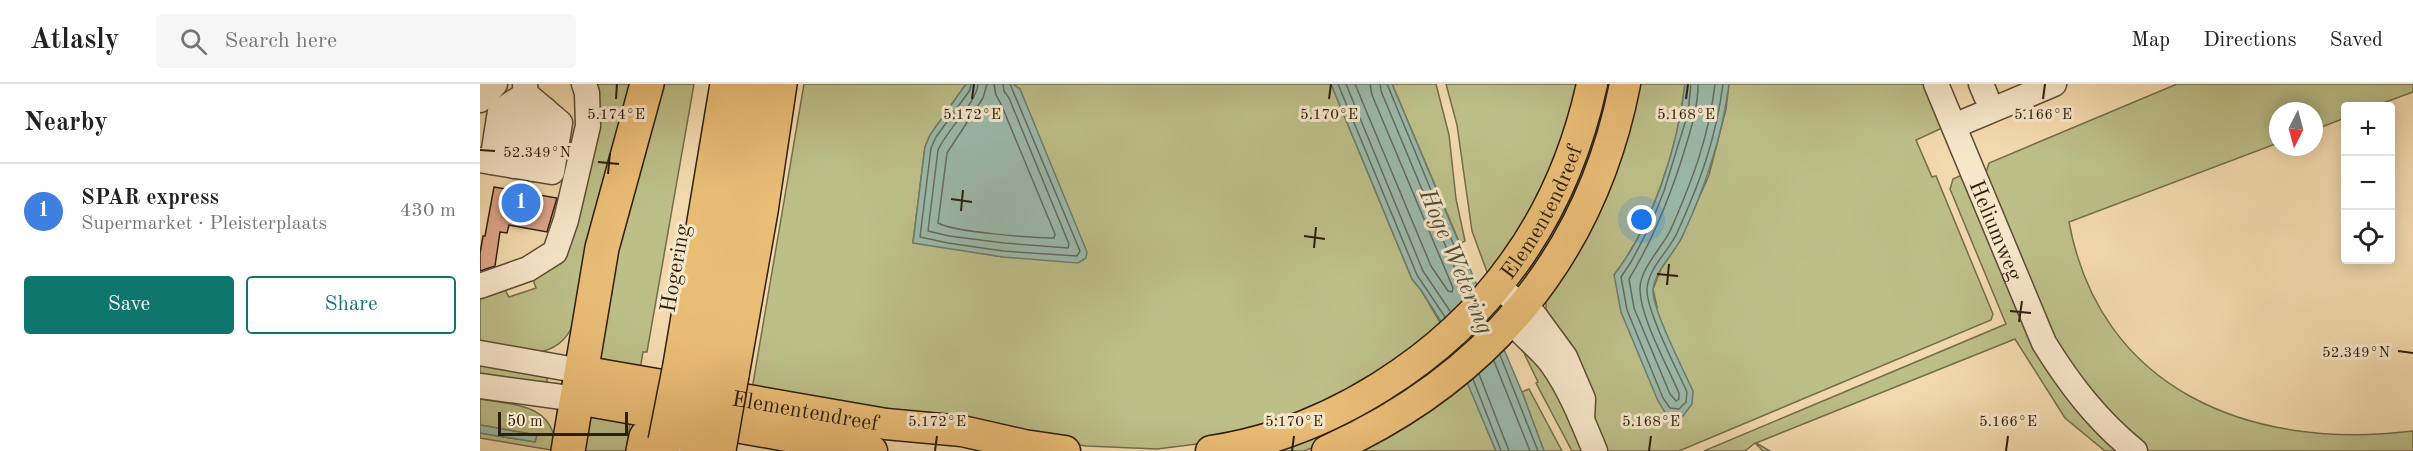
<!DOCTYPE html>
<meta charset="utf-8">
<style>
body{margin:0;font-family:"Old Standard TT",serif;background:#f6f6f6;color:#222}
.controls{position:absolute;right:18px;top:18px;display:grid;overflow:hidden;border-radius:6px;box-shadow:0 3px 15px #0003}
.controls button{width:54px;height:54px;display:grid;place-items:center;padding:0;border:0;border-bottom:2px solid #e0e0e0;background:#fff;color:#222;font:30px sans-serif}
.compass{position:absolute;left:1789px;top:18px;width:54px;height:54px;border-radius:50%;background:#fff;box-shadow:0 3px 15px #0003;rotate:186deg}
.scale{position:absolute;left:18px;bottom:15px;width:130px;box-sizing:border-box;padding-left:6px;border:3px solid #2c1e0b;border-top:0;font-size:16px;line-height:21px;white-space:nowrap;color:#2c1e0b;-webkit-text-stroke:4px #f7e7ca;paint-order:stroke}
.you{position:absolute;left:1162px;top:136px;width:21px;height:21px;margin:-15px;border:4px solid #fff;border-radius:50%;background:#1a73e8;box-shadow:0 0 0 9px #1a73e833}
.badge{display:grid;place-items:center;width:39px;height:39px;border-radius:50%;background:#0f766e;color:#fff;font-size:20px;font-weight:700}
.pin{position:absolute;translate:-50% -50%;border:3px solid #fff;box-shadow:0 2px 6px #0006}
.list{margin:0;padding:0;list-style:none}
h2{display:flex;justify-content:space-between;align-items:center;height:78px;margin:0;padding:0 24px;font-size:26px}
h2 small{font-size:20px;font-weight:400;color:#767676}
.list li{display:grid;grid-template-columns:39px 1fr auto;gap:18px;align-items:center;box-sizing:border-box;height:96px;padding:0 24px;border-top:2px solid #e0e0e0}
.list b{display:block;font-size:22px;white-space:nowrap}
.list p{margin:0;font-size:20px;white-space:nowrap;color:#767676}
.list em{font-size:20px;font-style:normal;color:#767676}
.actions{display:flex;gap:12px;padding:18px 24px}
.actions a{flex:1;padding:14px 0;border:2px solid #0f766e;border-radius:6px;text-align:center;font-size:21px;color:#0f766e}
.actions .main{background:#0f766e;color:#fff}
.icon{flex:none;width:33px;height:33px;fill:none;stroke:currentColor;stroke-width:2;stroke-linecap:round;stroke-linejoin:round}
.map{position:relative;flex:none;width:1933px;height:367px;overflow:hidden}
header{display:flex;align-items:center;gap:36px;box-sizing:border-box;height:84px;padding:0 30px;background:#fff;border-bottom:2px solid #e0e0e0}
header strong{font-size:28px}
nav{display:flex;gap:33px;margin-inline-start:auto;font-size:21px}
.search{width:420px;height:54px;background:#f6f6f6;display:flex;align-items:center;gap:15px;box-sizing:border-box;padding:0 21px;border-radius:6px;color:#767676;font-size:22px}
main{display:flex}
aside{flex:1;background:#fff}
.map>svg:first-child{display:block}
.green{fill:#bdbf89;stroke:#746e4a;stroke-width:1.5}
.water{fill:#9bbaac;stroke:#6f7c6c;stroke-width:1.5}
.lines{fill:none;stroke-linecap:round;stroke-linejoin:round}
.shore{stroke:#646c5c;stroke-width:1.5}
.building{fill:#dfa488;stroke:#2c1e0b;stroke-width:1.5}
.minor-casing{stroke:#5e4d34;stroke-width:27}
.major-casing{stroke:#2c1e0b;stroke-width:33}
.highway-casing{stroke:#2c1e0b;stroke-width:36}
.minor{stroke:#f7e7ca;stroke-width:24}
.major{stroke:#eabd77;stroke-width:30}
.highway{stroke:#eabd77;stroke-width:33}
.highway-bridge-casing{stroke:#2c1e0b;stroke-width:36;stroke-linecap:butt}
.highway-bridge{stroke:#eabd77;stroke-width:33}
.ticks{fill:none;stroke:#2c1e0b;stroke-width:2}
.labels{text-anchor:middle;stroke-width:6;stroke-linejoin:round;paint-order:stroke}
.street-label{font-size:22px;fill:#2c1e0b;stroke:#f7e7ca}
.water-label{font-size:24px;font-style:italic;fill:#4d4d3b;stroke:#f7e7ca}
.ticks-label{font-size:15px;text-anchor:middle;fill:#2c1e0b;stroke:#f7e7ca;stroke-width:6;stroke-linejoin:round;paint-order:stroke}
</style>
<header>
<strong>Atlasly</strong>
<div class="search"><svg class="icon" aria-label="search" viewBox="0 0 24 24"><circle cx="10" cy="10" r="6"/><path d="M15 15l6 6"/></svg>Search here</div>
<nav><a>Map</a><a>Directions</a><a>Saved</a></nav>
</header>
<main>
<aside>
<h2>Nearby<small></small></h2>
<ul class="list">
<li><span class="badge" style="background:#3f7fe0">1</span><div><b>SPAR express</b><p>Supermarket · Pleisterplaats</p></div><em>430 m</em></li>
</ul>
<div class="actions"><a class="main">Save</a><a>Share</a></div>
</aside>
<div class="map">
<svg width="1933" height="367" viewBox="0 0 1933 367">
<rect width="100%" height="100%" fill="#f3daae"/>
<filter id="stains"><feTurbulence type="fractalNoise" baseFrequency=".00333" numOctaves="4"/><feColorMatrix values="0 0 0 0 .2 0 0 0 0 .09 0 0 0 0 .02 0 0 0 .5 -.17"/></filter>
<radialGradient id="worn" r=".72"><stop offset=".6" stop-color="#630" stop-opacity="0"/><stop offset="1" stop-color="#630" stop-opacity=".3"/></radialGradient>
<path class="green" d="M 112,0 L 158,0 L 135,55 L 111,148 L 93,241 C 75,281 34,268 0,261 L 0,216 L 4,212 L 24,204 L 29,213 L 56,204 L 52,193 L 111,82 L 118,46 Z
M 176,0 L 214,0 L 167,268 L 163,268 L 159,291 L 119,283 L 119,270 L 137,162 Z
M 324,0 L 486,0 L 450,51 L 445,63 L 433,158 L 523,173 L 540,5 L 533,0 L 851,0 L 932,195 L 941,206 L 964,245 L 859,316 L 725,359 L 677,365 L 606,362 L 271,311 Z
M 912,0 L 956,0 L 969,51 L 976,115 L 985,157 L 980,160 Z
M 966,0 L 1103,0 L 1077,84 L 1010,196 L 992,147 L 977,41 Z
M 1120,0 L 1136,0 L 1121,60 L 1056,188 L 1050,184 L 1078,139 L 1095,105 Z
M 1154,0 L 1205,0 C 1198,63 1173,140 1134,191 L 1177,223 L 1173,205 L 1181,185 L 1201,155 L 1229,91 L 1246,25 L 1249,0 L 1444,0 L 1462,44 L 1436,56 L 1452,93 L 1456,92 L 1513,230 L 1511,236 L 1199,367 L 1125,367 L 1066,225 L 1066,214 Z
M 1697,0 L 1933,0 L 1933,8 L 1895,22 L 1866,22 L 1865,34 L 1834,46 L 1834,27 L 1798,27 L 1798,59 L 1589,138 C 1620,306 1770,367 1933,347 L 1933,367 L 1668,367 L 1657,360 L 1584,277 L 1504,95 L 1509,79 Z
M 1484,90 L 1544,233 L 1641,367 L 1625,367 L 1585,334 L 1535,255 L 1276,359 L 1290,367 L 1283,367 L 1275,359 L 1265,367 L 1224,367 L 1526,240 L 1470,105 L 1473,95 Z
M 971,261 L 978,276 L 837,362 L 824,367 L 787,367 Z
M 1040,261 L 1063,276 L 1106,367 L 1092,367 L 1056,299 L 1058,298 Z
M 2,281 L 68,292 L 66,301 L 0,290 L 0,282 Z
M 985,292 L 1016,367 L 880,367 L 885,360 Z
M 1049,305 L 1082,367 L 1064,367 L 1042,308 Z
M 0,315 C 38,322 73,319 77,367 L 0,354 L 0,349 L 55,358 L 57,351 L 0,341 Z
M 103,332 L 151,333 L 146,367 L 92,367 Z"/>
<path class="water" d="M 486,0 L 533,0 L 540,5 L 607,168 L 606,174 L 598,179 L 523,173 L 433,159 L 445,63 L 450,51 Z
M 851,0 L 912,0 L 1042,308 L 1064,367 L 1016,367 L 962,239 L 941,206 L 932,195 Z
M 1205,0 L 1249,0 C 1242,54 1225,104 1202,153 C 1194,170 1176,185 1173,205 C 1171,223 1204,287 1213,307 L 1212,320 L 1203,332 L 1186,330 L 1178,317 L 1141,228 L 1134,191 C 1173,141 1198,63 1205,0 Z
M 0,341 L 57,351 L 55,358 L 0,349 Z"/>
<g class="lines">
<path class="shore" d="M 491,0 L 490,6 L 456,53 L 451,64 L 440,153 L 468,159 L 523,167 L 597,172 L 600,167 L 530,0
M 498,0 C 497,18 466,47 458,66 L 448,147 L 469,152 L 524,159 L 588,164 L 589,160 L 529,14 L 524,7 L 523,0
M 507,0 L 503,14 L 467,69 L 458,139 C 474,148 552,154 574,154 L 575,150 L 521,20 L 516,11 L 514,0
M 858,0 L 937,191 L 965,233
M 866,0 L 943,187 L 970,227
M 875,0 L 951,182 L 968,207 L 972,208 L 973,204 L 892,11 L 890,0
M 900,0 L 901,7 L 986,211
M 907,0 L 992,205
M 1211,0 L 1208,29 L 1184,107 L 1170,142 L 1151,178 L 1141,193 L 1147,226 L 1183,314 L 1190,324 L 1199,325 L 1206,318 L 1207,308 C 1197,286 1166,226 1167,205 C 1168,184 1189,167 1197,149 C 1220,98 1236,55 1243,0
M 1218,0 C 1218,24 1211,45 1204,68 C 1190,113 1174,154 1149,195 L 1154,224 L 1190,310 L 1196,317 L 1199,315 L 1199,309 C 1187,281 1161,235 1160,206 C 1159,185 1183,163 1191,145 C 1212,97 1229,53 1235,0
M 1020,271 L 1058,367
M 1014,277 L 1050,367
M 999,290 L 1029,367
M 993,295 L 1021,367"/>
</g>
<path class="building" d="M 14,103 L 77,114 L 67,148 L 29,141 L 27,149 L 20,148 L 15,182 L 0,187 L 0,169 L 3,152 L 5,152 Z"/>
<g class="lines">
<defs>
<g id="minor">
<path id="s1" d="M 1456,0 L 1564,259 C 1590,301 1617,336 1655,367"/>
<path d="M 1501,0 L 1506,12"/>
<path d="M 0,16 L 15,0"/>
<path d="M 1474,42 L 1574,0"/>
<path d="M 0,76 L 72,88 L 80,39 L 46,10 L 45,0"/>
<path d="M 12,78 L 20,27 L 46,10"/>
<path d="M 34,82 L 46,10"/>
<path d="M 53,85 L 64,25"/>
<path d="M 0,202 L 48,185 L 75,168 L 86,136 L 108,42 L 107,9 L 104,0"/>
<path d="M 1017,202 L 1055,232 L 1085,273 L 1103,315 L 1102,336"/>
<path d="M 1031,236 C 1043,253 1060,263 1072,280 C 1090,305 1103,338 1115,367"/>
<path d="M 0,269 L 101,287"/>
<path d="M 0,302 L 97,315"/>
</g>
<g id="major">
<path id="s2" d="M 101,287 L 406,340 L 482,347 L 544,361 L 585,367"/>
<path d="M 97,315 L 392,367"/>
<path id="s3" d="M 731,367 C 848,350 966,275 1034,179 C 1073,125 1098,64 1112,0"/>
<path d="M 847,367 C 1007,295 1111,173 1145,0"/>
</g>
<path id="highway" d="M 200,281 L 247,0
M 226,286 L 272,0
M 252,291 L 281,127 L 300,0
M 88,367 L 122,164 L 167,0
M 163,367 L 166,353"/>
</defs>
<use href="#minor" class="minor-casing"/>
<use href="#major" class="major-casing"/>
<use href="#highway" class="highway-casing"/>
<use href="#minor" class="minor"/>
<use href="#major" class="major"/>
<use href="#highway" class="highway"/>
<defs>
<path id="highway-bridge" d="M 185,357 L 200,281
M 216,362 L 226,286
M 239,366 L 252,291"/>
</defs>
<use href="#highway-bridge" class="highway-bridge-casing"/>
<use href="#highway-bridge" class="highway-bridge"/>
</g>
<path class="ticks" d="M 136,15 L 137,0M 492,15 L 494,0M 849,15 L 851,0M 1206,15 L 1208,0M 1563,15 L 1565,0M 0,66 L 15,67M 118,78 L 139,80M 128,90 L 130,69M 471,115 L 492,118M 481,127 L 483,106M 824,152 L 845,155M 834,164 L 836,143M 1177,190 L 1198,192M 1187,201 L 1189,180M 1530,227 L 1551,229M 1539,238 L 1542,217M 1918,267 L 1933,269M 455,367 L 457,352M 812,367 L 814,352M 1169,367 L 1171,352M 1526,367 L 1528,352"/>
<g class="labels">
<g class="street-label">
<text dy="8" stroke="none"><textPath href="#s3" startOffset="424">Elementendreef</textPath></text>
<text dy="8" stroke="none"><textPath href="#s1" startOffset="158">Heliumweg</textPath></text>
<text transform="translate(194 184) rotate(-80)" y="8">Hogering</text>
<text dy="8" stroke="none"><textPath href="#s2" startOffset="228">Elementendreef</textPath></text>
</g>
<g class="water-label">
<text transform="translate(977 177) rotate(67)" y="8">Hoge Wetering</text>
</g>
</g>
<g class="ticks-label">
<text x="136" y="35">5.174°E</text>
<text x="492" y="35">5.172°E</text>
<text x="849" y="35">5.170°E</text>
<text x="1206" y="35">5.168°E</text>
<text x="1563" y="35">5.166°E</text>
<text x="57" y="73">52.349°N</text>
<text x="1876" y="273">52.349°N</text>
<text x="457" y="342">5.172°E</text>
<text x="814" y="342">5.170°E</text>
<text x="1171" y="342">5.168°E</text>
<text x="1528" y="342">5.166°E</text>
</g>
<rect width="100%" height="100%" filter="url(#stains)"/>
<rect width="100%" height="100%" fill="url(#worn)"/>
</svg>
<div class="controls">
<button>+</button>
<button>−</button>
<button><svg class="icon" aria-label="locate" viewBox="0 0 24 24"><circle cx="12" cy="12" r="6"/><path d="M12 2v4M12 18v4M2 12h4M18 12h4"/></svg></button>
</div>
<svg class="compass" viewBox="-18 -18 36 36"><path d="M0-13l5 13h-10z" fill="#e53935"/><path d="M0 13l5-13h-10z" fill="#767676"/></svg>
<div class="scale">50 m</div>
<div class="you"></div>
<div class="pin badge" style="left:41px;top:119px;background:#3f7fe0">1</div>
</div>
</main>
